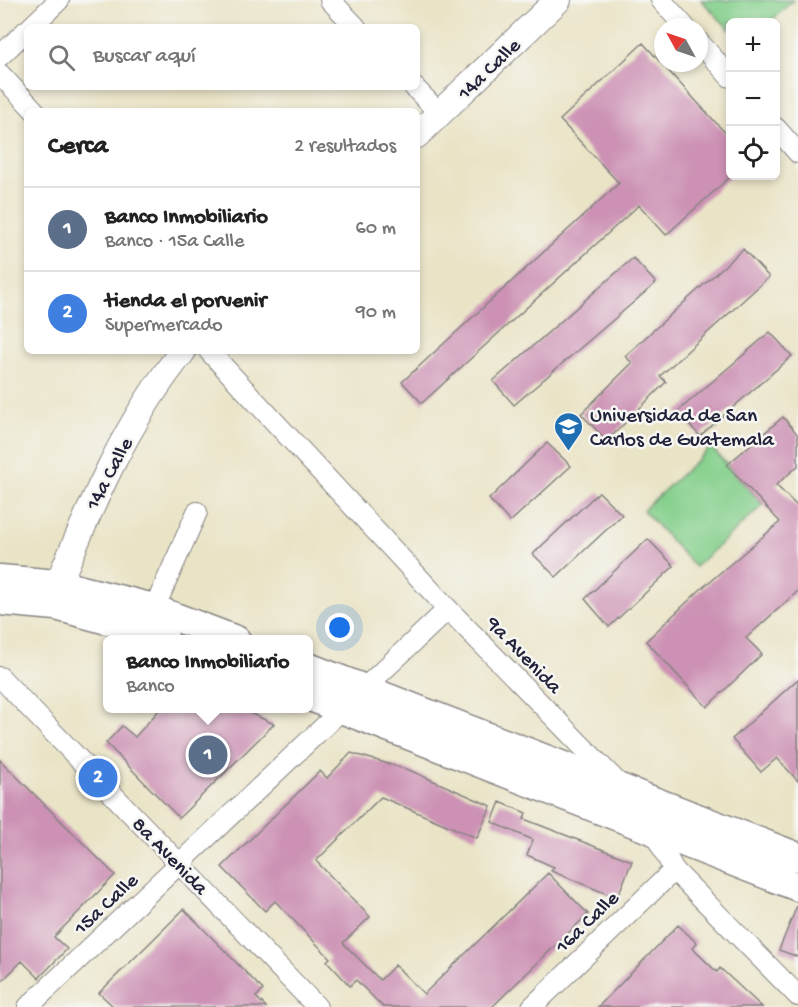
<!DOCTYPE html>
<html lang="es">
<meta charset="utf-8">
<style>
body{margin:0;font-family:"Gochi Hand",sans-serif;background:#f6f6f6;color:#222}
.controls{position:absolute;right:18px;top:18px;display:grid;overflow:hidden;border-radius:9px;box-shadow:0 3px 9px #0003}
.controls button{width:54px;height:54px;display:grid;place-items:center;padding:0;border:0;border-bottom:2px solid #e0e0e0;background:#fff;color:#222;font:30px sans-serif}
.compass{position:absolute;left:654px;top:18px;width:54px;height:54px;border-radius:50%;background:#fff;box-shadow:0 3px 9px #0003;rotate:310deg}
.you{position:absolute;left:340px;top:628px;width:21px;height:21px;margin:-15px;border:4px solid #fff;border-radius:50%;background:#1a73e8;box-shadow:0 0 0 9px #1a73e833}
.badge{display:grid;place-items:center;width:39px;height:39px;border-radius:50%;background:#1f6fb2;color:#fff;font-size:20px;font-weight:700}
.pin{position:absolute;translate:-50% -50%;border:3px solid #fff;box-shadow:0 2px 6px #0006}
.popup{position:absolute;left:103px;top:635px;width:210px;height:78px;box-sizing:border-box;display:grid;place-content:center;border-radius:9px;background:#fff;filter:drop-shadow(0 2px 4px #0005);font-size:20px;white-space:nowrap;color:#767676}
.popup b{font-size:22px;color:#222}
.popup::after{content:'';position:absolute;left:50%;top:100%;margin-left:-12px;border:12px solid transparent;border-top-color:#fff}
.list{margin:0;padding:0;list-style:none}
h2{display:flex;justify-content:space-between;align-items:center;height:78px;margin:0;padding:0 24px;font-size:26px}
h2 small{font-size:20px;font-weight:400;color:#767676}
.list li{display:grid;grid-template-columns:39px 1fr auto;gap:18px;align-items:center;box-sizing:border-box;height:84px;padding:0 24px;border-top:2px solid #e0e0e0}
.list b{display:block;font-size:22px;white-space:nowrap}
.list p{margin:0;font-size:20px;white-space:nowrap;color:#767676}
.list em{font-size:20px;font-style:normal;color:#767676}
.icon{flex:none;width:33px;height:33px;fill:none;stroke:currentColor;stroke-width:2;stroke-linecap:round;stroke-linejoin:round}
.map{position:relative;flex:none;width:798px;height:1007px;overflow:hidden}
.search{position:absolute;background:#fff;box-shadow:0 3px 9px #0003;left:24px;top:24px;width:396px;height:66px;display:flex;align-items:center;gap:15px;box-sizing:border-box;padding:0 21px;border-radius:9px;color:#767676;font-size:22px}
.panel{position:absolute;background:#fff;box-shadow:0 3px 9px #0003;left:24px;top:108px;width:396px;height:246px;border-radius:9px}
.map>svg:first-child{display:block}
.green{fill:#86d08d;stroke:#547964;stroke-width:1.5}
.building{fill:#cc91b4}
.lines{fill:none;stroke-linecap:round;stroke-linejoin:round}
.minor-casing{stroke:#868381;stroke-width:22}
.tertiary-casing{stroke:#868381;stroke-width:28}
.secondary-casing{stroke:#868381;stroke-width:31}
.minor{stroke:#fff;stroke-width:20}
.tertiary{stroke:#fff;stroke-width:26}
.secondary{stroke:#fff;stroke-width:28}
.labels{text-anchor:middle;stroke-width:5;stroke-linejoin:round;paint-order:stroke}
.street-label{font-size:21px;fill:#22223b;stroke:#f6f6f2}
.poi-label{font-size:21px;fill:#22223b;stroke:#f6f6f2;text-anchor:start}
</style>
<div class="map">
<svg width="798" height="1007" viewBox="0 0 798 1007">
<rect width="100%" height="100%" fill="#f6f6f2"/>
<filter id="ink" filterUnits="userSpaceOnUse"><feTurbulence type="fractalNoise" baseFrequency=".0167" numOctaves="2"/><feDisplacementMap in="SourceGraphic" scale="12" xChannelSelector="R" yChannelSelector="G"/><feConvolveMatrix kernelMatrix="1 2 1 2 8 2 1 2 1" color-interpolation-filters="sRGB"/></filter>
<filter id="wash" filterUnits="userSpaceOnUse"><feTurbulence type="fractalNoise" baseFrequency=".008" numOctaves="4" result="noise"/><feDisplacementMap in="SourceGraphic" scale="24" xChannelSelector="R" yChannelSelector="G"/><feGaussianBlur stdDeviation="1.35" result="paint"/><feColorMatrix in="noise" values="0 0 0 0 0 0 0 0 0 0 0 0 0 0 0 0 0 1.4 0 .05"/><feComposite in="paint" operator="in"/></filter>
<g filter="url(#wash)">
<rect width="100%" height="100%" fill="#eae4c7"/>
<path class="green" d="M 701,0 L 793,0 L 770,22 L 730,22 L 730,30 Z
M 711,447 L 763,505 L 695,567 L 643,510 Z"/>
<g id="blocks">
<path class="building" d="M 643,43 L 730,138 L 731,176 L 666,235 L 639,205 L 422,403 L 402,382 L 619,183 L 560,120 Z
M 743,249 L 769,277 L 660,376 L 666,382 L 607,441 L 581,414 L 632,363 L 625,356 Z
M 633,258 L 656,283 L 514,405 L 493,381 Z
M 770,332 L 792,356 L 700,436 L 677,412 Z
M 783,417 L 798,435 L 798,466 L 776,485 L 798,507 L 798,591 L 746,638 L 762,654 L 707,707 L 646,641 L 701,589 L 780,522 L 727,465 Z
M 547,443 L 571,466 L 510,522 L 489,499 Z
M 599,492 L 622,515 L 556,577 L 533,554 Z
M 648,539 L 674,566 L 609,627 L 585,599 Z
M 798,679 L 798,781 L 777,758 L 761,772 L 732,739 Z
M 161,708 L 239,708 L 274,724 L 179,818 L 106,743 L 122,726 L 135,737 Z
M 351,753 L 409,770 L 491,806 L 477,838 L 381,797 L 316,861 L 370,917 L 343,943 L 380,980 L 395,965 L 424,994 L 548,873 L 588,914 L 492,1007 L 383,1007 L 356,980 L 350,986 L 327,961 L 330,958 L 275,901 L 265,911 L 222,867 L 320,771 L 327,778 Z
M 0,760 L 115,875 L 54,937 L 67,949 L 39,978 L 22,961 L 0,983 Z
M 500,802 L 526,813 L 524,819 L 632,861 L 617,898 L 551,871 L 554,867 L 527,855 L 533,840 L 492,822 Z
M 797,906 L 798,906 L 798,957 L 779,950 Z
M 184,909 L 263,990 L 256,997 L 266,1007 L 114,1007 L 99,993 Z
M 678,925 L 697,943 L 692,948 L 717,972 L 720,968 L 762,1007 L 598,1007 Z"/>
</g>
</g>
<g filter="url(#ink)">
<use href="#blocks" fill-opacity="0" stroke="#868381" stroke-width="1.5"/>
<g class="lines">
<defs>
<path id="minor" d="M 330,0 L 356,27
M 661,0 L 685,27
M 31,27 L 59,0
M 699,42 L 730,77
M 0,56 L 27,30
M 0,74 L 35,111
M 414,87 L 440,114
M 776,128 L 798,153
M 209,351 L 448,609 L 619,784
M 154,609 L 197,512
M 0,677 L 317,1007
M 651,827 L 674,870 L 798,996
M 28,1007 L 448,609
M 532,1007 L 674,870"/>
<path id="tertiary" d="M 417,135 L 558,0
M 56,603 L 58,584 C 92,503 127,420 183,351"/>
<path id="secondary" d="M 0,579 L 58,584 L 146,606 L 236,640
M 0,601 L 56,606 L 133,627 L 165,640
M 308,667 L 798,857
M 308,696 L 798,887"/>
</defs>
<use href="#minor" class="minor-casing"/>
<use href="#tertiary" class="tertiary-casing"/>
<use href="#secondary" class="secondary-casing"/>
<use href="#minor" class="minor"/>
<use href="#tertiary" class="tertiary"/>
<use href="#secondary" class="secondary"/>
</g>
</g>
<defs>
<symbol id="university-pin" viewBox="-11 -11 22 30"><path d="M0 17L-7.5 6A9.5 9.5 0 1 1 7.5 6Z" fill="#1f6fb2" stroke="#f6f6f2"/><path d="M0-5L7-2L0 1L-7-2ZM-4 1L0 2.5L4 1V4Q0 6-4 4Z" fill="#fff"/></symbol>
</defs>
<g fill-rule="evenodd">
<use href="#university-pin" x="552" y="410" width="33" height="45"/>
</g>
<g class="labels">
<g class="street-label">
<text transform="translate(488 68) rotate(-44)" y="7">14a Calle</text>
<text transform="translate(108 473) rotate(-62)" y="7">14a Calle</text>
<text transform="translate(525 654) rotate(46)" y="7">9a Avenida</text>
<text transform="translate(171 855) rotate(46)" y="7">8a Avenida</text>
<text transform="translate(105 903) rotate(-43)" y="7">15a Calle</text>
<text transform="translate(586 921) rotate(-44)" y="7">16a Calle</text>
</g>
<g class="poi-label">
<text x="590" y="421">Universidad de San<tspan x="590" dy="24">Carlos de Guatemala</tspan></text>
</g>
</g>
</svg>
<div class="controls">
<button>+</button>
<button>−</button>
<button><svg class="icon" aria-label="locate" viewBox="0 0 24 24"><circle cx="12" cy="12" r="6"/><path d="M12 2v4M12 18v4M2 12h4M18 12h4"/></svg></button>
</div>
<svg class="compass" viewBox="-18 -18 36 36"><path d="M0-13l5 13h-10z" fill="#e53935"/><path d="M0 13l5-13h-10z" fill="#767676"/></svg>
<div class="you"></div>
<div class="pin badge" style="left:208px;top:755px;background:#5c6f8a">1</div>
<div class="popup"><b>Banco Inmobiliario</b>Banco</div>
<div class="pin badge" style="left:98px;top:778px;background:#3f7fe0">2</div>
<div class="search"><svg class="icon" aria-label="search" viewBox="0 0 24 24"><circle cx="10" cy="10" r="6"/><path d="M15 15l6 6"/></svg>Buscar aquí</div>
<section class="panel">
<h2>Cerca<small>2 resultados</small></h2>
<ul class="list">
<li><span class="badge" style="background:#5c6f8a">1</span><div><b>Banco Inmobiliario</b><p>Banco · 15a Calle</p></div><em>60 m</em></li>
<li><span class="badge" style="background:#3f7fe0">2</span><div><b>tienda el porvenir</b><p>Supermercado</p></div><em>90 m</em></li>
</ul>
</section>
</div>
